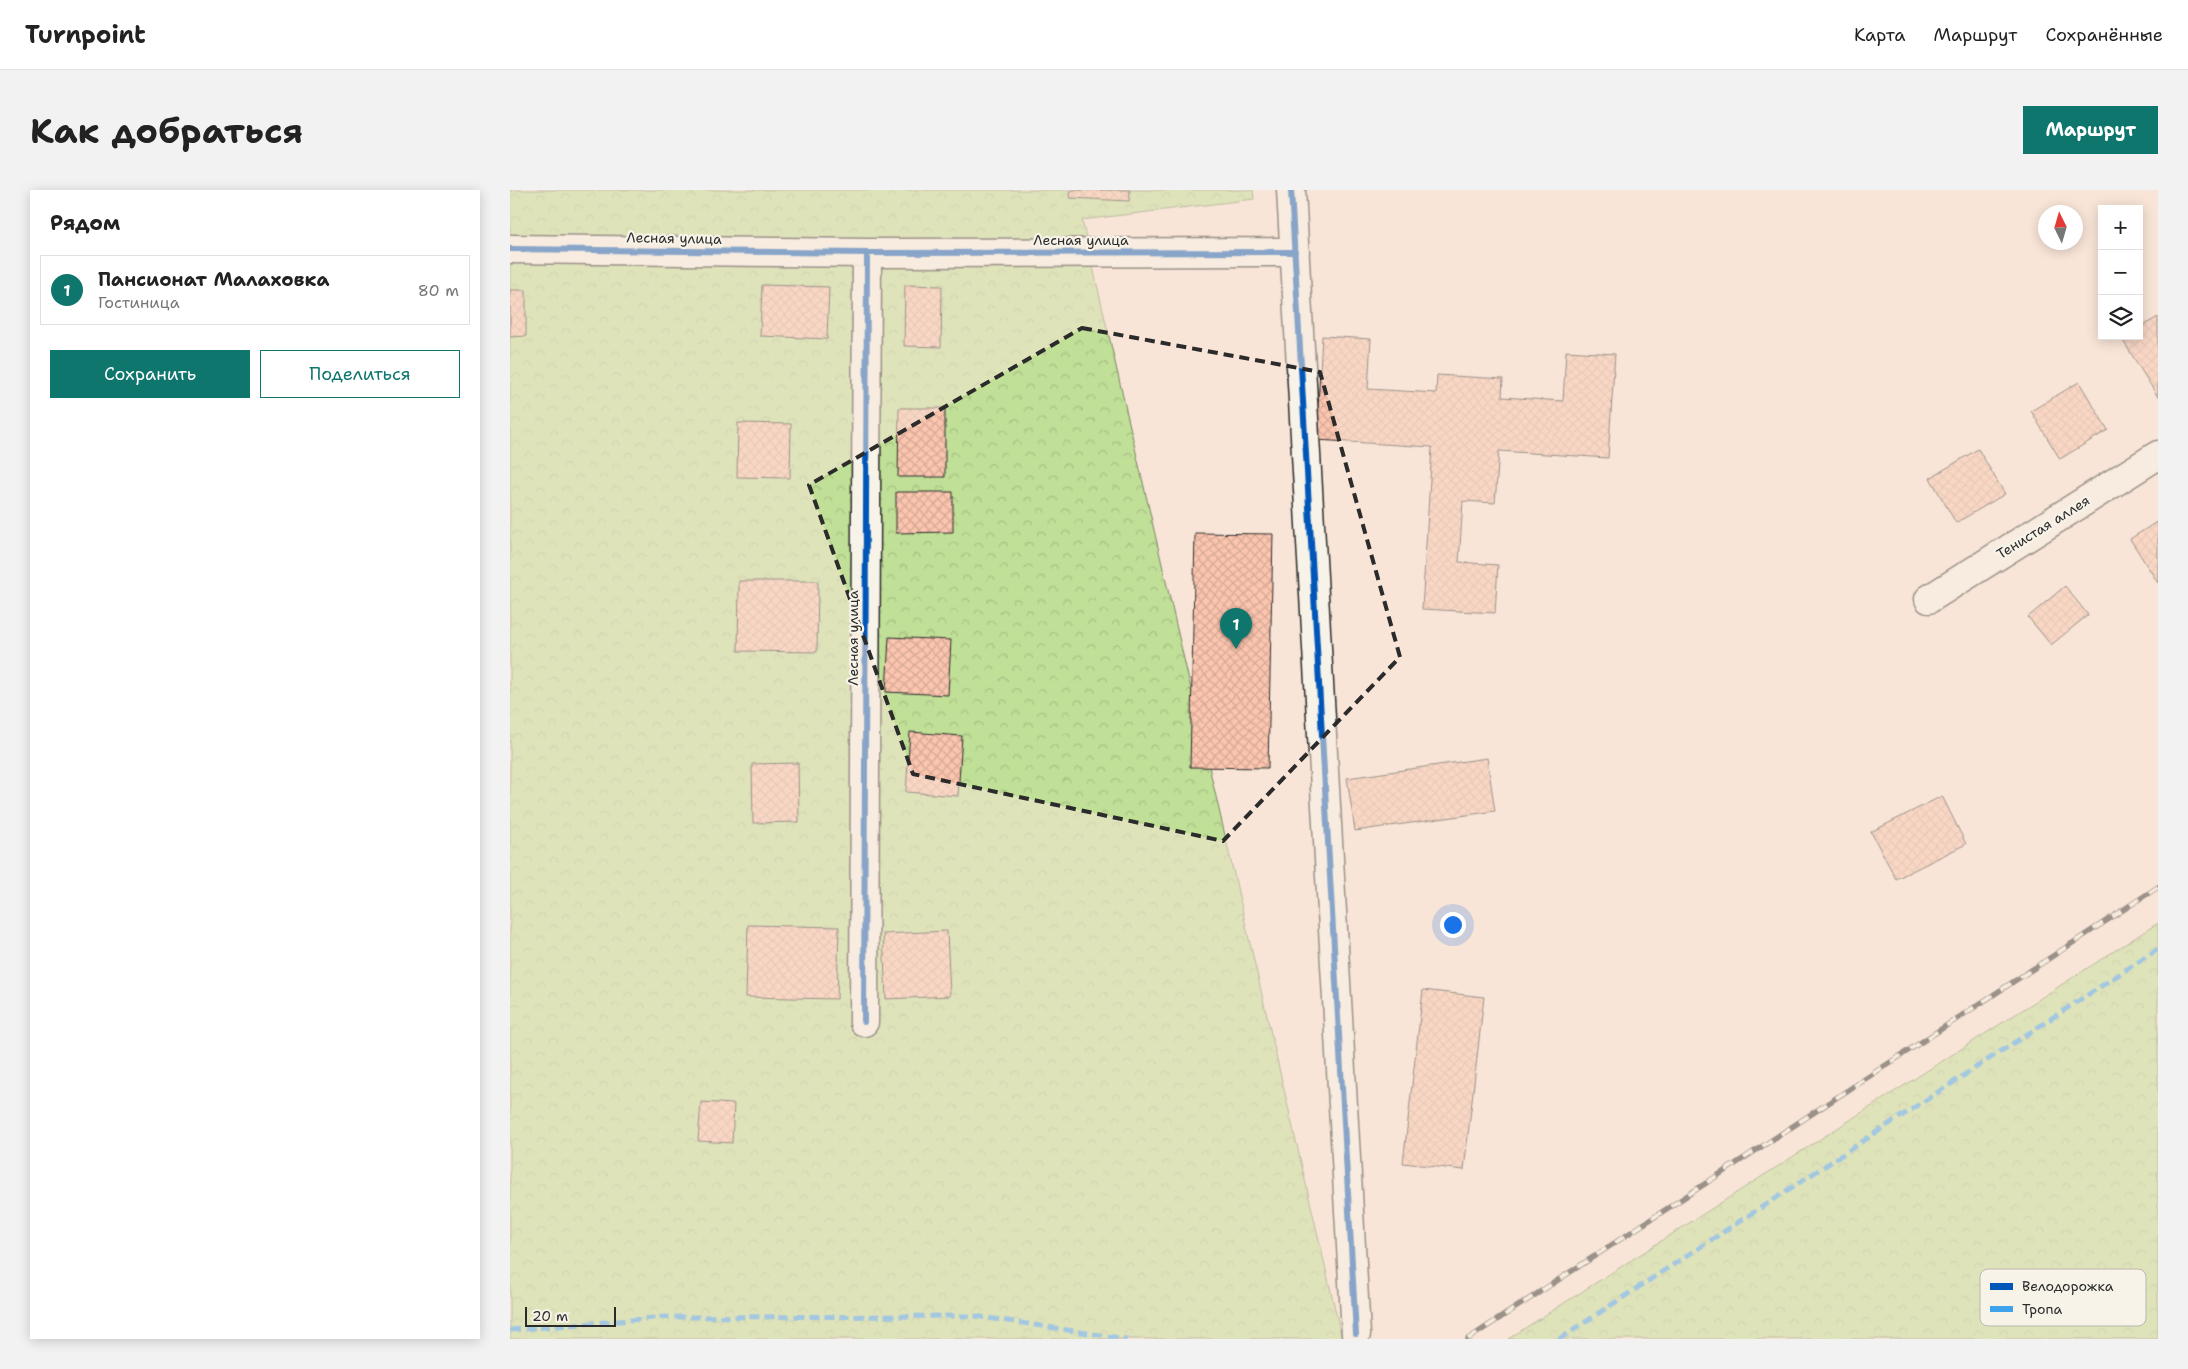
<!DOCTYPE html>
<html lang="ru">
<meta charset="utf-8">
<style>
body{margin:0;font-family:"Shantell Sans",sans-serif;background:#f2f2f2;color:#222}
.controls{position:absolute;right:15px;top:15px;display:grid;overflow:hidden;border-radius:0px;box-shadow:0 2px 12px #0003}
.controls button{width:45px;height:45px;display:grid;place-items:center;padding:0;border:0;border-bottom:1px solid #e0e0e0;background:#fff;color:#222;font:25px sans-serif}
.compass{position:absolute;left:1528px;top:15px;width:45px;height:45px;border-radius:50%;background:#fff;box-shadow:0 2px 12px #0003;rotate:355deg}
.scale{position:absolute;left:15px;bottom:12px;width:91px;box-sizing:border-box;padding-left:5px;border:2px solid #2b2b2b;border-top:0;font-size:14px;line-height:18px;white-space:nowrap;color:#2b2b2b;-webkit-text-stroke:4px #f7f3e8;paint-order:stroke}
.you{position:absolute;left:942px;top:734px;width:18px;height:18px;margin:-12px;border:4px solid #fff;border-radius:50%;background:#1a73e8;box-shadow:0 0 0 8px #1a73e833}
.badge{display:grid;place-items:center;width:32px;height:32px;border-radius:50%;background:#0f766e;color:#fff;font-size:16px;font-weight:700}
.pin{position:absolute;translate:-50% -41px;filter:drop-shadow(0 1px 2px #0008)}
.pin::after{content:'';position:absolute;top:26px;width:18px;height:15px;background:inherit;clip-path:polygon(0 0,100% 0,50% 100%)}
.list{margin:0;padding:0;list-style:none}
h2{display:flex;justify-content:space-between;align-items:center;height:65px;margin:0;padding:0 20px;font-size:21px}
h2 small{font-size:16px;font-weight:400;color:#767676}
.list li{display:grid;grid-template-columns:32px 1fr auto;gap:15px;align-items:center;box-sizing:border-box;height:70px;margin:0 10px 10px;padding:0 10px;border:1px solid #e0e0e0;border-radius:0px}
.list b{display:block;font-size:19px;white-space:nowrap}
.list p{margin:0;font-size:16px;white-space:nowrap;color:#767676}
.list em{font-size:16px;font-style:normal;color:#767676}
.actions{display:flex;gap:10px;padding:15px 20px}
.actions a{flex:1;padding:11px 0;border:1px solid #0f766e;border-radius:0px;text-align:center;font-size:18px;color:#0f766e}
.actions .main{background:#0f766e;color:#fff}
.icon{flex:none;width:28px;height:28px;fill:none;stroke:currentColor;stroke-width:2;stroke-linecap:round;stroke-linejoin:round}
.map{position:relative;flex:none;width:1648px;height:1149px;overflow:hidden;border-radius:0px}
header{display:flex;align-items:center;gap:30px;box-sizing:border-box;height:70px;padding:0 25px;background:#fff;border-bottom:1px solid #e0e0e0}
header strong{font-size:24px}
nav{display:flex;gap:28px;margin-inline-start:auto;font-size:18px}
.intro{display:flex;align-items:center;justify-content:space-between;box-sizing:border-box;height:120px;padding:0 30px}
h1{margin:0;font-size:35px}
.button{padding:12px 22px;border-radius:0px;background:#0f766e;color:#fff;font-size:18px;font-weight:700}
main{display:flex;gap:30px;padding:0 30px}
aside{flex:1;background:#fff;border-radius:0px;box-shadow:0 2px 12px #0003}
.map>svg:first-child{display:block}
.forest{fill:url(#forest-crowns);stroke:#768561}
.building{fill:url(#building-cross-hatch);stroke:#2b2b2b}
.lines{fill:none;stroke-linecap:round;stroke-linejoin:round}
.street-casing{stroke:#2b2b2b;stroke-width:31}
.street{stroke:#f7f3e8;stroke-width:28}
.rail-casing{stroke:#2b2b2b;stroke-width:5.5}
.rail{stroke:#f7f3e8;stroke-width:4;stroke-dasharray:11;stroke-linecap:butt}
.quiet{stroke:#3ea3eb;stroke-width:5;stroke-dasharray:10 5;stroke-linecap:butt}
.cycleway-casing{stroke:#f7f3e8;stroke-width:9}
.cycleway{stroke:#0057b8;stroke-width:6}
.marked{fill:none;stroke:#2b2b2b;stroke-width:4;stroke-dasharray:10 6;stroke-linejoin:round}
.labels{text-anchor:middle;stroke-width:4.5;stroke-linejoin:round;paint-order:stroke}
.street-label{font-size:14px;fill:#2b2b2b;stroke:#f7f3e8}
.key{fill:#f7f3e8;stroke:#bab7af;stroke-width:1}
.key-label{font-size:14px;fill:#2b2b2b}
</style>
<header>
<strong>Turnpoint</strong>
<nav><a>Карта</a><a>Маршрут</a><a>Сохранённые</a></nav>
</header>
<div class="intro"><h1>Как добраться</h1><a class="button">Маршрут</a></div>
<main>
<aside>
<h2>Рядом<small></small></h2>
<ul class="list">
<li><span class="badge">1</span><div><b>Пансионат Малаховка</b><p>Гостиница</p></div><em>80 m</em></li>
</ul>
<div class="actions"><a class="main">Сохранить</a><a>Поделиться</a></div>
</aside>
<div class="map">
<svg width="1648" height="1149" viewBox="0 0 1648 1149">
<defs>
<pattern id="forest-crowns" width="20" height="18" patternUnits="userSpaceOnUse" patternTransform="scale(1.25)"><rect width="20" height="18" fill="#c0df97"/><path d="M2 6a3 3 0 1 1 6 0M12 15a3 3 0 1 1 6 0" fill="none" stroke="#a5c082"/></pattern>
<pattern id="building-cross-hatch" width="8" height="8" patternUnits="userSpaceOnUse" patternTransform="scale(1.25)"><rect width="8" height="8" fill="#fbc5ae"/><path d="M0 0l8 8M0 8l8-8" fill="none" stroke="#d7a996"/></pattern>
</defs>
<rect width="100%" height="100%" fill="#f8e5d7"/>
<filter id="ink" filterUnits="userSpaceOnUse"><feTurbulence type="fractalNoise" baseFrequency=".02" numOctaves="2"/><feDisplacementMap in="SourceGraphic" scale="10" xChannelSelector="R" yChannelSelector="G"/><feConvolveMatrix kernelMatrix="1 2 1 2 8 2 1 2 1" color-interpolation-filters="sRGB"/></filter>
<g filter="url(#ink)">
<path class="forest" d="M 0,0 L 743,0 L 744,9 L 572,30 L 832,1149 L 0,1149 Z
M 1648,733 L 1648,1149 L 998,1149 Z"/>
<path class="building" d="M 561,0 L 620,0 L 619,11 L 560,8 Z
M 252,95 L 319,97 L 317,149 L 250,146 Z
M 395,95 L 432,96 L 431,157 L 394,156 Z
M 0,100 L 16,100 L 16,146 L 0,147 Z
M 1648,127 L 1648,207 L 1612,149 L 1616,146 L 1629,146 L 1629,138 Z
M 812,146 L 861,149 L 858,199 L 926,203 L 927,185 L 993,189 L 992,207 L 1053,211 L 1056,161 L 1105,164 L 1098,268 L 989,261 L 985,313 L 953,311 L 949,372 L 988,375 L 985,423 L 912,419 L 922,257 L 806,250 Z
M 1569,192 L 1598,240 L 1550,269 L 1521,221 Z
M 389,218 L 435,218 L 435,287 L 388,287 Z
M 228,233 L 281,234 L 280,288 L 227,287 Z
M 1468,259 L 1495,304 L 1446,333 L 1420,288 Z
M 386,302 L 443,302 L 443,342 L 386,343 Z
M 1648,331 L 1648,393 L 1620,349 Z
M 685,343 L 763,344 L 758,578 L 680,577 Z
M 229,391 L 308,391 L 307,462 L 228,461 Z
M 1555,396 L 1578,425 L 1541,455 L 1518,427 Z
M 379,447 L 441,450 L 438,505 L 376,502 Z
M 400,542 L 452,546 L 448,606 L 396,602 Z
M 977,568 L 985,621 L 845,641 L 837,588 Z
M 288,573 L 289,632 L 243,633 L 242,574 Z
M 1432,606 L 1456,654 L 1386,689 L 1361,642 Z
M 238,735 L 329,737 L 327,809 L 236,807 Z
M 437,741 L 440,806 L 376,809 L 373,744 Z
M 913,800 L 974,807 L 954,980 L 893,973 Z
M 191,912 L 224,914 L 222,953 L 188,951 Z"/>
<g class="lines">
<defs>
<path id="street" d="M 781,0 L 846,1144
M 0,59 L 357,63 L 785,62
M 1419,409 L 1648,265
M 354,832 L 357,63"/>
</defs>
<use href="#street" class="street-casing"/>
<use href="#street" class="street"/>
<defs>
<path id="rail" d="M 958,1149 L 1648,697"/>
</defs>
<use href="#rail" class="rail-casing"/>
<use href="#rail" class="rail"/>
<path class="quiet" d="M 0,1140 L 155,1127 L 465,1126 L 617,1149
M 1049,1149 L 1648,759"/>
<defs>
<path id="cycleway" d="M 781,0 L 846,1144
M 0,59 L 357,63 L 785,62
M 354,832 L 357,63"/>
</defs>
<use href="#cycleway" class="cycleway-casing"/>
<use href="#cycleway" class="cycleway"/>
</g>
</g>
<path d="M0 0H1648V1149H0ZM 572,138 L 810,182 L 890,467 L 713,651 L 403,584 L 299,295 Z" fill="#f8e5d7" fill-opacity=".55" fill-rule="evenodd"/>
<path class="marked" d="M 572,138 L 810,182 L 890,467 L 713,651 L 403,584 L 299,295 Z"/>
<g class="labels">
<g class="street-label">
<text transform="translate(164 48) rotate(1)" y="5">Лесная улица</text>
<text x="571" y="55">Лесная улица</text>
<text transform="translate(1533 337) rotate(-32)" y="5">Тенистая аллея</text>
<text transform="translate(343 448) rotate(-90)" y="5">Лесная улица</text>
</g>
</g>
<rect x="1470" y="1079" width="166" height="57" rx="8" class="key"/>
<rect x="1480" y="1093" width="23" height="7" fill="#0057b8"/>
<rect x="1480" y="1116" width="23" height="6" fill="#3ea3eb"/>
<g class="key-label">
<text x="1512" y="1101">Велодорожка</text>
<text x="1512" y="1124">Тропа</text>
</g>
</svg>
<div class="controls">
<button>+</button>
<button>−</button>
<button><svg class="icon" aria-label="layers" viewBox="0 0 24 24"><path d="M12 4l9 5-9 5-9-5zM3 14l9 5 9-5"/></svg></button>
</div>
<svg class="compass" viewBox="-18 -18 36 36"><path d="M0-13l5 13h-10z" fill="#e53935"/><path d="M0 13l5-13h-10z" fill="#767676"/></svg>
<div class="scale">20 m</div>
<div class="you"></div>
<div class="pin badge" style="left:726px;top:459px">1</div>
</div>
</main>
